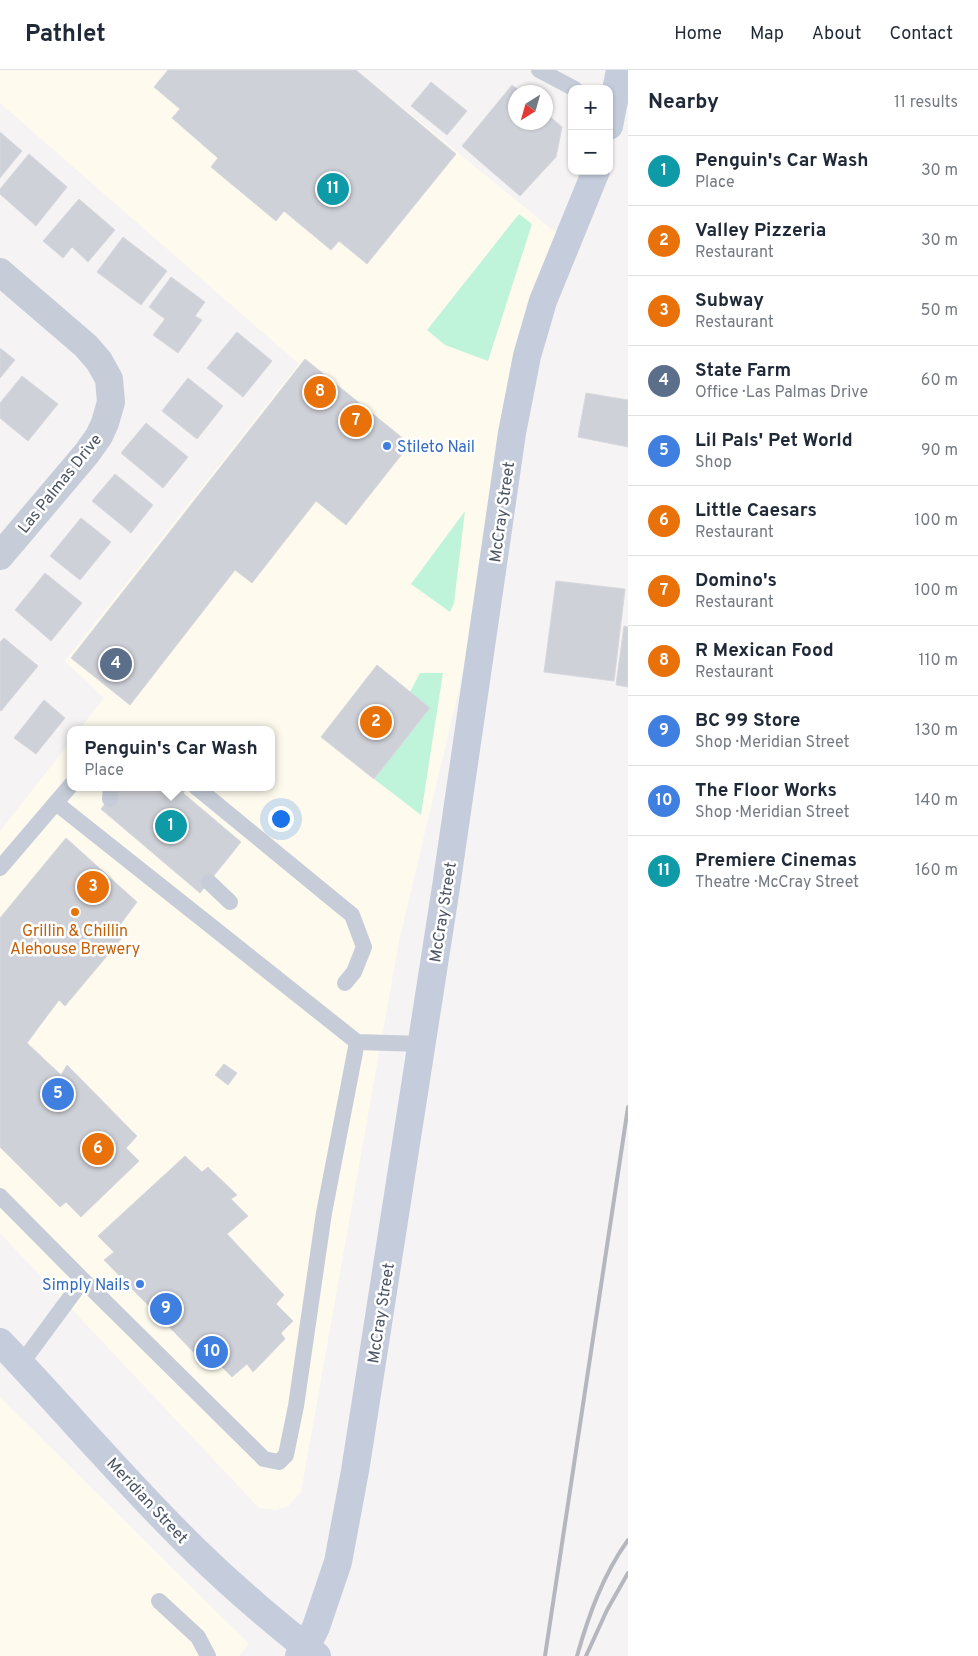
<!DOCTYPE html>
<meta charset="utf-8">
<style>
body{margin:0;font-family:Overpass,sans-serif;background:#f2f2f3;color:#1f2937}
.controls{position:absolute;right:15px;top:15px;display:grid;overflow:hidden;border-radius:10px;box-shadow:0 1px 4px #0004}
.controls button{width:45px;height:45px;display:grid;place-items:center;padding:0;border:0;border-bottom:1px solid #e0e1e3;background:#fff;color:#1f2937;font:25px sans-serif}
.compass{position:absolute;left:508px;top:15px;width:45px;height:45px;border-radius:50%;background:#fff;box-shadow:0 1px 4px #0004;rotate:217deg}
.you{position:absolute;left:280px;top:748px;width:18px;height:18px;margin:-12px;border:4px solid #fff;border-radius:50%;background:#1a73e8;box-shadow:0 0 0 8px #1a73e833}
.badge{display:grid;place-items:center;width:32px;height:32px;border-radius:50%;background:#7c3aed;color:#fff;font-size:16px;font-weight:700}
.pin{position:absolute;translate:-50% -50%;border:2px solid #fff;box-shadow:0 1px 5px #0006}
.popup{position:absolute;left:67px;top:656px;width:208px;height:65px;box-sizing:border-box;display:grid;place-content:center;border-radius:10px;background:#fff;filter:drop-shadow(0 1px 4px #0005);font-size:16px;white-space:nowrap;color:#747a83}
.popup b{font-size:19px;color:#1f2937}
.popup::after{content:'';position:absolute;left:50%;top:100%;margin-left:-10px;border:10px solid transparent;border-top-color:#fff}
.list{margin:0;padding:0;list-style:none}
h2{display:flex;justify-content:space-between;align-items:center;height:65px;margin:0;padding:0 20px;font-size:21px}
h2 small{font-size:16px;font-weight:400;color:#747a83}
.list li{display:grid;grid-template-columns:32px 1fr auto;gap:15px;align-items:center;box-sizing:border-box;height:70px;padding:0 20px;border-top:1px solid #e0e1e3}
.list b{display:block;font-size:19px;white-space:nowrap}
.list p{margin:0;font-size:16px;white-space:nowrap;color:#747a83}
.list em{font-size:16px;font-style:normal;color:#747a83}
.map{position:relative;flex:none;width:628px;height:1586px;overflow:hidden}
header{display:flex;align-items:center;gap:30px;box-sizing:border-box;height:70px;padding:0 25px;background:#fff;border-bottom:1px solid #e0e1e3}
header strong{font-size:24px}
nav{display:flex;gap:28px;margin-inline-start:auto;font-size:18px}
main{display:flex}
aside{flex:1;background:#fff}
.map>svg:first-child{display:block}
.commercial{fill:#fefbee}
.green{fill:#c0f4da}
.building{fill:#cfd1d8;stroke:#d6d8de}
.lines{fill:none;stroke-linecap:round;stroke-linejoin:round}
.lane{stroke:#c6cdd8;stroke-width:16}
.street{stroke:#c6cdd8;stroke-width:28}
.secondary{stroke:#c5cddc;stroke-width:28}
.rail{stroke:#b4b7bd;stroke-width:4}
.shop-dot{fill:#3f7fe0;stroke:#fff;stroke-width:2}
.food-dot{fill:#e8710a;stroke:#fff;stroke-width:2}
.labels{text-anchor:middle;stroke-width:5;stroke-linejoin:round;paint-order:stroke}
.shop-label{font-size:16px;fill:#366cbe;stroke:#fff;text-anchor:start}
.street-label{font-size:16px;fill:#495362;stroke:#fff}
.food-label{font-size:16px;fill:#c56008;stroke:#fff}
</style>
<header>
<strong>Pathlet</strong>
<nav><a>Home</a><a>Map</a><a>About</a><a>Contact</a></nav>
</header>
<main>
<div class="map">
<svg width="628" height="1586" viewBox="0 0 628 1586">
<rect width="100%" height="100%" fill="#f5f3f3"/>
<path class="commercial" d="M 0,0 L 357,0 L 566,171 L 399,871 L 301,1422 L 288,1436 L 276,1440 L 259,1438 L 0,1163 L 0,761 L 71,671 L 71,717 L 271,717 L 271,660 L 79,660 L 104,628 L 65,591 L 299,294 L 0,33 Z
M 0,1327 L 249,1574 L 239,1586 L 0,1586 Z"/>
<path class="green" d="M 519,144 L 532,154 L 488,291 L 445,275 L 427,260 Z
M 465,441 L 454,533 L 450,542 L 411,514 Z
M 420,603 L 443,603 L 421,745 L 374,709 L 430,638 L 410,622 Z"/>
<path class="building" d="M 168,0 L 356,0 L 456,84 L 367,194 L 339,171 L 331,180 L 284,141 L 276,151 L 211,97 L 218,88 L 172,48 L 180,39 L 154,17 Z
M 431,12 L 467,41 L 447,65 L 411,36 Z
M 512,15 L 521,22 L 516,22 L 516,52 L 546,52 L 546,43 L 562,57 L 556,87 L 520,126 L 462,76 Z
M 0,62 L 22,81 L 0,108 Z
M 29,84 L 67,117 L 36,156 L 0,124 L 0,119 Z
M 79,129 L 115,160 L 88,192 L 72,177 L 63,188 L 43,171 Z
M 123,167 L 167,201 L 141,235 L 97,202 Z
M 171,207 L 205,232 L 195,246 L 202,250 L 178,283 L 153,265 L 165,249 L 149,237 Z
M 237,262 L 272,291 L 243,327 L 207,298 Z
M 0,278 L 15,290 L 0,308 Z
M 305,289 L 410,374 L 346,455 L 316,431 L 252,513 L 235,500 L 130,635 L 71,588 Z
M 22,306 L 58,334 L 28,371 L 0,348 L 0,333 Z
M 188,308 L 223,336 L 197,369 L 162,341 Z
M 586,323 L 628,330 L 628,377 L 578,367 Z
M 146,353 L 188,387 L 163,418 L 121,383 Z
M 115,404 L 153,435 L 131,463 L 92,431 Z
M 81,448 L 111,472 L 80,510 L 50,486 Z
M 45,503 L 82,533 L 51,571 L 15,540 Z
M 556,511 L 625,519 L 614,611 L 544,602 Z
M 624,556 L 628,557 L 628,617 L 616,615 Z
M 4,568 L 38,596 L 1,641 L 0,640 L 0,572 Z
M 377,595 L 430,638 L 374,709 L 321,667 Z
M 44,630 L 65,648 L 36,684 L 14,668 Z
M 119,717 L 188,717 L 183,723 L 241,772 L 200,823 L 101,739 Z
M 66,768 L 137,832 L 120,855 L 127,862 L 65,936 L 59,930 L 27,973 L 61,1005 L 67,995 L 137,1066 L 126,1078 L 139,1091 L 81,1147 L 66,1132 L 60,1137 L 0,1077 L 0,848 Z
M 224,994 L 237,1003 L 228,1015 L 215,1005 Z
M 185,1086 L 202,1102 L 208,1097 L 237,1125 L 231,1129 L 248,1146 L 227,1164 L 284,1225 L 276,1234 L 293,1251 L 281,1263 L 285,1269 L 253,1302 L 247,1294 L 232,1307 L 217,1292 L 210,1299 L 104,1190 L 114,1182 L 98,1166 Z"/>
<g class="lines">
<path class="lane" d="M 539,0 L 575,19
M 196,717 L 352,845 L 364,877 L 354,902 L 345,913
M 110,729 L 111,717
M 56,733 L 357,972 L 422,974
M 0,798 L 71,715
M 209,812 L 230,832
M 0,1126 L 83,1210
M 21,1294 L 83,1210 L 264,1389 L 279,1392 L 286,1385 L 296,1336 L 324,1143 L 357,972
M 159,1531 L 198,1567 L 208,1586"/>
<path class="street" d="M 0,202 L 86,276 L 99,291 L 109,309 L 111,332 L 105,353 L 99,366 L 87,383 L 0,486"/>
<path class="secondary" d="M 609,56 L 620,0
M 0,1272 C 66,1341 128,1415 197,1482 C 235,1519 275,1553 317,1586
M 299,1586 L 306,1577 L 316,1557 L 338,1492 L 355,1401 L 446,817 L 512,363 L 527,286 L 543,231 L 596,101"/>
<path class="rail" d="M 545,1586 L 628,1037
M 577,1586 C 589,1544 603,1505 628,1470
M 586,1586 L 607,1540 L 628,1503"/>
</g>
<g class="shop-dot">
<circle cx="387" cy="376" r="5"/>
<circle cx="140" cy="1214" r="5"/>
</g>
<circle class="food-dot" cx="75" cy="842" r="5"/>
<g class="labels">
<g class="shop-label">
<text x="397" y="382">Stileto Nail</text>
<text x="130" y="1220" text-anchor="end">Simply Nails</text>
</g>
<g class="street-label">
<text transform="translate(59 413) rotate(-51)" y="6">Las Palmas Drive</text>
<text transform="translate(501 442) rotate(-82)" y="6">McCray Street</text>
<text transform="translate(442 842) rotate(-81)" y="6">McCray Street</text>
<text transform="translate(380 1243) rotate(-81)" y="6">McCray Street</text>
<text transform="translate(148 1430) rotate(47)" y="6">Meridian Street</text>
</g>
<g class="food-label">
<text x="75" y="866">Grillin &amp; Chillin<tspan x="75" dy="18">Alehouse Brewery</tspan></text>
</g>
</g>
</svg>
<div class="controls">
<button>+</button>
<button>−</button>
</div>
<svg class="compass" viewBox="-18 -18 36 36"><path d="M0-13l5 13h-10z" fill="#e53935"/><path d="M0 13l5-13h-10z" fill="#747a83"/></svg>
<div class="you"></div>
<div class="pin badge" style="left:171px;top:756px;background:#0f9aa8">1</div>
<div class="popup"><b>Penguin's Car Wash</b>Place</div>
<div class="pin badge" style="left:376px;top:652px;background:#e8710a">2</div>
<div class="pin badge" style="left:93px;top:817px;background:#e8710a">3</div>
<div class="pin badge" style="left:116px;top:594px;background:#5c6f8a">4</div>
<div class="pin badge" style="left:58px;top:1024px;background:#3f7fe0">5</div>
<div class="pin badge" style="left:98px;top:1079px;background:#e8710a">6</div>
<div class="pin badge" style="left:356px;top:351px;background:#e8710a">7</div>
<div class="pin badge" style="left:320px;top:322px;background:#e8710a">8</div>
<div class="pin badge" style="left:166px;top:1239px;background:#3f7fe0">9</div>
<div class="pin badge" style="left:212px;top:1282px;background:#3f7fe0">10</div>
<div class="pin badge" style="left:333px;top:119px;background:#0f9aa8">11</div>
</div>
<aside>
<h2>Nearby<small>11 results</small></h2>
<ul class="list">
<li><span class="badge" style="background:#0f9aa8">1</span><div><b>Penguin's Car Wash</b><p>Place</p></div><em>30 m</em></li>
<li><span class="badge" style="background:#e8710a">2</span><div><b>Valley Pizzeria</b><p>Restaurant</p></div><em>30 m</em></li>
<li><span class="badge" style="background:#e8710a">3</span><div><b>Subway</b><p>Restaurant</p></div><em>50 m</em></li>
<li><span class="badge" style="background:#5c6f8a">4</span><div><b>State Farm</b><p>Office · Las Palmas Drive</p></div><em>60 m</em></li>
<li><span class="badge" style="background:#3f7fe0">5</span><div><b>Lil Pals' Pet World</b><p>Shop</p></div><em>90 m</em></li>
<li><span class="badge" style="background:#e8710a">6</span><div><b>Little Caesars</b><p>Restaurant</p></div><em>100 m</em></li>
<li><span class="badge" style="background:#e8710a">7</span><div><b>Domino's</b><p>Restaurant</p></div><em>100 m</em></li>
<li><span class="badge" style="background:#e8710a">8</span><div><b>R Mexican Food</b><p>Restaurant</p></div><em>110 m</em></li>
<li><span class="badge" style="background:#3f7fe0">9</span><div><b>BC 99 Store</b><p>Shop · Meridian Street</p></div><em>130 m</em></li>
<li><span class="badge" style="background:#3f7fe0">10</span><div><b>The Floor Works</b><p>Shop · Meridian Street</p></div><em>140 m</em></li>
<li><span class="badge" style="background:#0f9aa8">11</span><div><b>Premiere Cinemas</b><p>Theatre · McCray Street</p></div><em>160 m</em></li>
</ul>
</aside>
</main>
